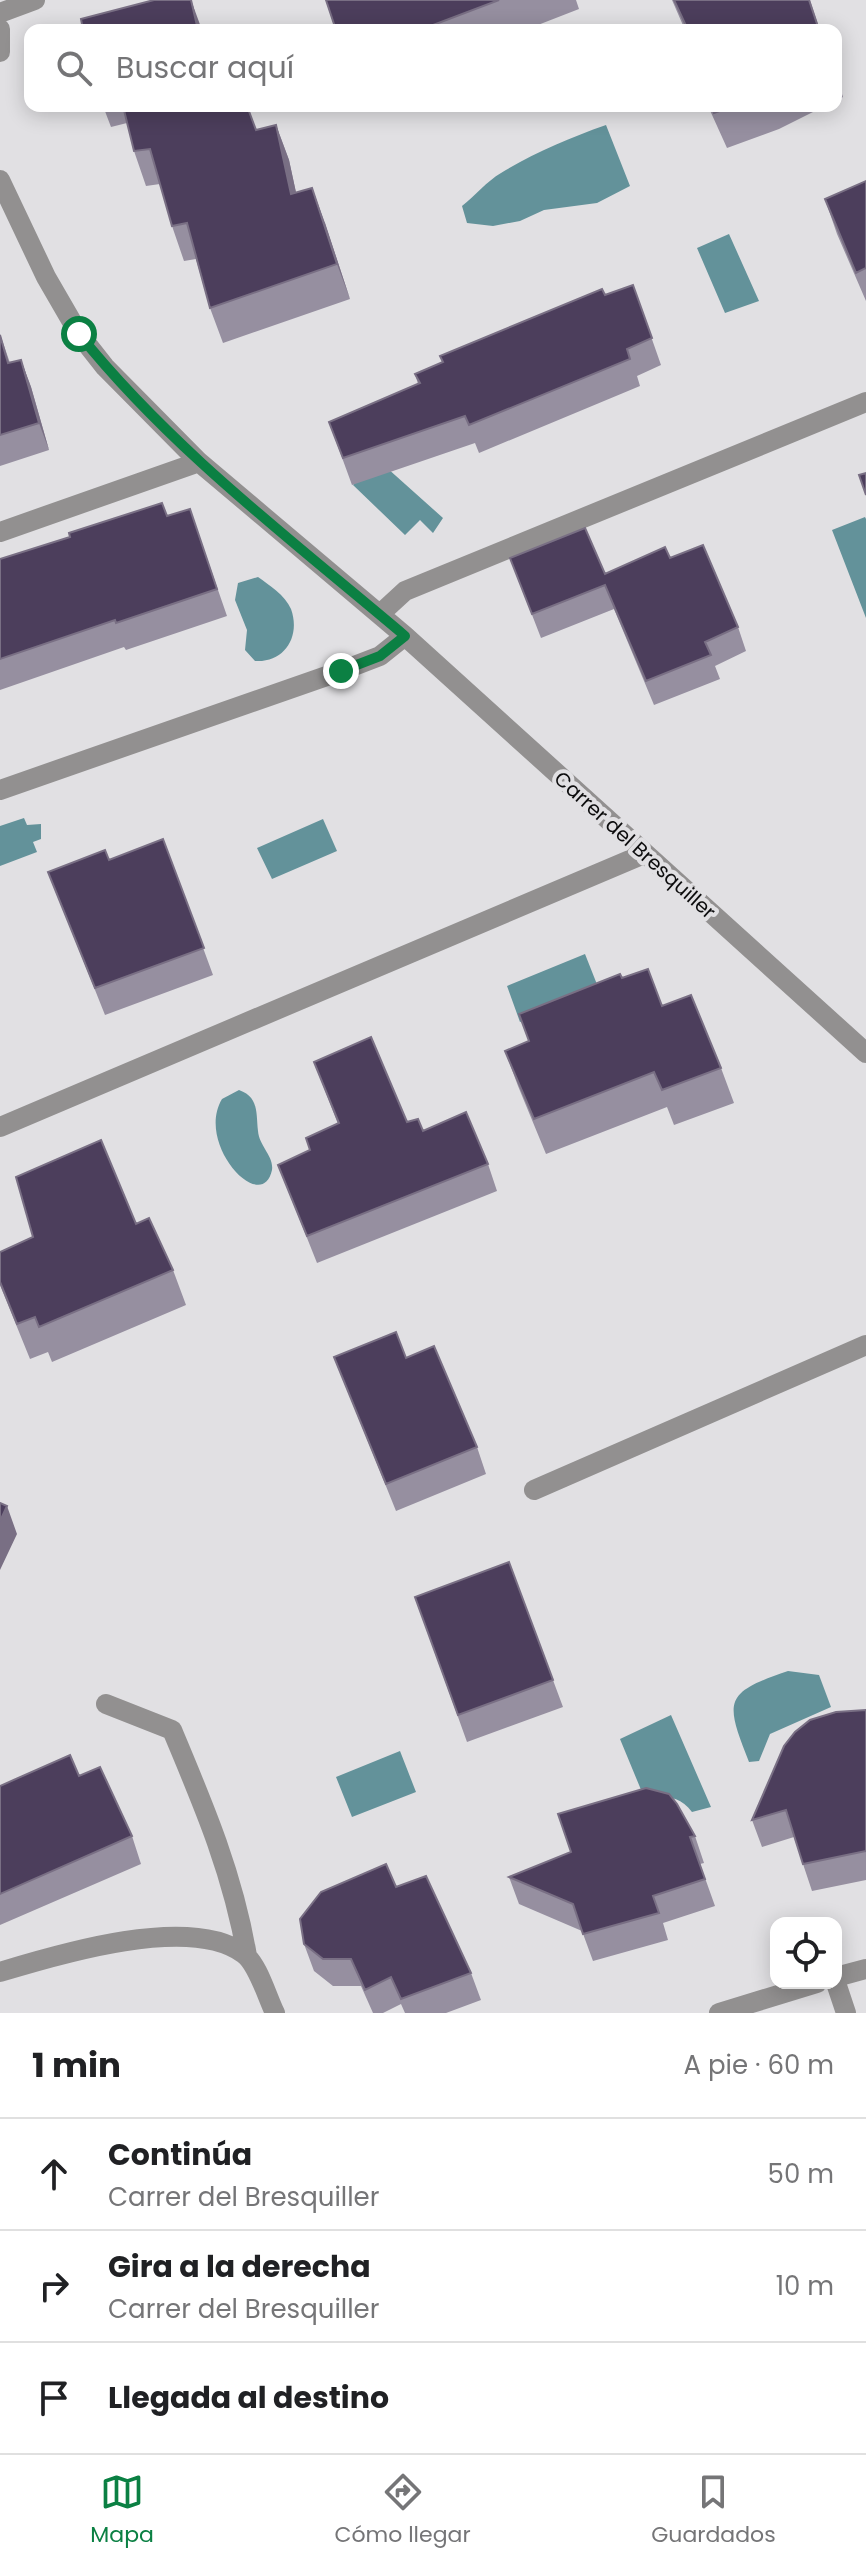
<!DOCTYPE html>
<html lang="es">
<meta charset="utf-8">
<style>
body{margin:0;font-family:Poppins,sans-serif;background:#f6f6f6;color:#202124}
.controls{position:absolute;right:24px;bottom:24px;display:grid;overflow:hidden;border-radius:16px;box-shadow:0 4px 20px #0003}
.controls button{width:72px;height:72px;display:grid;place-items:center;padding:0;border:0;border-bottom:2px solid #e0e0e0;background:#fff;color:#202124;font:40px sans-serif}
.stop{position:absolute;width:24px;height:24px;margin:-18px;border:6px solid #0b8043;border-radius:50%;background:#fff}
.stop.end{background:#0b8043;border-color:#fff;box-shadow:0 2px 8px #0008}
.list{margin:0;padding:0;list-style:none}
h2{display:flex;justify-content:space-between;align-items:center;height:104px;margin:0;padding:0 32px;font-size:34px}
h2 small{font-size:26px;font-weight:400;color:#757577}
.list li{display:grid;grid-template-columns:52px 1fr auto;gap:24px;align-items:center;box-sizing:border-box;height:112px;padding:0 32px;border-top:2px solid #e0e0e0}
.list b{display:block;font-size:30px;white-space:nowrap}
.list p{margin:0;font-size:26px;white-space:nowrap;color:#757577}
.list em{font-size:26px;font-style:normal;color:#757577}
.icon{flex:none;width:44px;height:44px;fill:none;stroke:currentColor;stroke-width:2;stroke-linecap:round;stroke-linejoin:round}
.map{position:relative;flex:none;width:866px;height:2013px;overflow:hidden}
.search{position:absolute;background:#fff;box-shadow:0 4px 20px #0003;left:24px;right:24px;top:24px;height:88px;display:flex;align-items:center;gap:20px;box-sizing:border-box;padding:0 28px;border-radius:16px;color:#757577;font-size:30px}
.sheet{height:440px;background:#fff}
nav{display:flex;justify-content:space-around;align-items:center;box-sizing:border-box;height:112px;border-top:2px solid #e0e0e0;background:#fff;font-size:22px;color:#757577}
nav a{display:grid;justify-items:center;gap:4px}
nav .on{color:#0b8043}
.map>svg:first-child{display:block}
.water{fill:#63929a}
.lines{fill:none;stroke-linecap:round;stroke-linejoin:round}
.minor{stroke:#929090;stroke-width:20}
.wall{fill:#968fa0}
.shaded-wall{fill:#796f84}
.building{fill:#4c3e5c;stroke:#796f84;stroke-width:2}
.route{stroke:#0b8043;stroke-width:10}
.labels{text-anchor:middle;stroke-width:8;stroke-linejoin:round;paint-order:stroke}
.street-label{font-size:20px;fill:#0c0c0d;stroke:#e1e0e3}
</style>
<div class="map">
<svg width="866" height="2013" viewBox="0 0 866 2013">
<rect width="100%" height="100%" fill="#e1e0e3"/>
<path class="water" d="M 606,125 L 630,186 L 597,203 L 544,210 L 520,221 L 493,226 L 467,223 L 462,206 C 475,196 487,181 501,173 C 534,153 569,138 606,125 Z
M 729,234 L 759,301 L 725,313 L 697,248 Z
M 377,459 L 443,518 L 433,533 L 420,520 L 405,535 L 353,485 Z
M 865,517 L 866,519 L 866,618 L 832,530 Z
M 258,577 C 269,585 285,595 291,609 C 301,637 284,663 255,661 L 245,650 L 247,630 L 235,600 L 238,583 Z
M 24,818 L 27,825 L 41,824 L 41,839 L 33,842 L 37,852 L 0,866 L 0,826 Z
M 323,819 L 337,851 L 272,879 L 257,848 Z
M 585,954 L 600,992 L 520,1022 L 507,986 Z
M 239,1090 C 259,1097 256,1113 258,1131 C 259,1146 274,1156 272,1170 C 262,1216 195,1144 222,1099 Z
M 788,1671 L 819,1675 L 831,1707 L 770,1734 L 759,1761 L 749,1762 C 725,1701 723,1693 788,1671 Z
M 671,1715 L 711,1807 L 692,1812 C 679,1795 664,1796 644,1797 L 620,1739 Z
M 400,1751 L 416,1792 L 352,1817 L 336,1777 Z"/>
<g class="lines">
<path class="minor" d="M 0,13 L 35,0
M 0,29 L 0,52
M 0,180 L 46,277 L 79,334 L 105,367 L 199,462 L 405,636 L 866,1053
M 0,532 L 199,462
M 380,614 L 405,591 L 866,402
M 0,790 L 341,671 L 380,656 L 405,636
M 0,1127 L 644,854
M 534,1490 L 866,1345
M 106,1704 L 172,1730 C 204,1806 233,1874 247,1956
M 0,1972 C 59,1954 191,1914 244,1954 C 258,1964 267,1997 275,2013
M 836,1977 L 866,1969
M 836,1983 L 846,2013
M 719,2013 L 817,1983"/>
</g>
<path class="wall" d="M 326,0 L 576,0 L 579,9 L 525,30 L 336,30 Z
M 672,0 L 810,0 L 820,30 L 685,30 Z
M 836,76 L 843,97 L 836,101 Z
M 103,106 L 247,106 L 256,130 L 276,125 L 289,160 L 296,193 L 325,223 L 350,299 L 223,343 L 210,308 L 196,259 L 184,261 L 172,226 L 160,184 L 146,186 L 134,151 L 127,123 L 111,127 Z
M 708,106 L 825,106 L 779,129 L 727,148 Z
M 866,181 L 866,301 L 837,234 L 825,199 Z
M 633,285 L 661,365 L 637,376 L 640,386 L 479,453 L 475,443 L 352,485 L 329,422 L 418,384 L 415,374 Z
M 0,334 L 10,363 L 21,360 L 31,387 L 49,450 L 0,466 Z
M 190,509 L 227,616 L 126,650 L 124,647 L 0,690 L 0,559 L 167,516 Z
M 510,558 L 605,574 L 670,558 L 738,627 L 746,651 L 715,666 L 720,679 L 654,705 L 614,609 L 541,638 Z
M 163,839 L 213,975 L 105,1015 L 48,872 L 109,860 Z
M 622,978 L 662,1006 L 721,1068 L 734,1103 L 674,1125 L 667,1107 L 546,1154 L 518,1086 L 505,1051 L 529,1041 Z
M 314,1062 L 407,1122 L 488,1164 L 497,1191 L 317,1263 L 278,1165 L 310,1150 L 338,1124 Z
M 136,1224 L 173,1270 L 186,1305 L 52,1362 L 48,1352 L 30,1359 L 0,1285 L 0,1252 Z
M 334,1357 L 406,1358 L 477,1447 L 486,1474 L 396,1511 Z
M 509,1562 L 563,1707 L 467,1742 L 415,1597 Z
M 866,1710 L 866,1880 L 812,1891 L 794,1837 L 762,1847 L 752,1820 Z
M 79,1776 L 132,1836 L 141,1864 L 0,1925 L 0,1786 Z
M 695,1836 L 704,1863 L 700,1864 L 715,1906 L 663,1923 L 668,1940 L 593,1961 L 582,1931 L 519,1904 L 509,1877 L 571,1852 Z
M 396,1887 L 471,1973 L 481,2000 L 446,2013 L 405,2013 L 401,2004 L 383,2013 L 373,2013 L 361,1986 L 333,1986 L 314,1971 L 304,1944 Z"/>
<path class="shaded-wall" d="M 191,0 L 202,30 L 198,30 Z
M 276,125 L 289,160 L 304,229 L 291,194 Z
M 312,188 L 325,223 L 350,299 L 337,264 Z
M 21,360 L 31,387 L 49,450 L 39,423 Z
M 7,1506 L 17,1534 L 0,1570 L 0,1521 Z"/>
<path class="building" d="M 154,0 L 191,0 L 198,30 L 83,30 L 81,19 Z
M 326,0 L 499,0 L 420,30 L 336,30 Z
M 674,0 L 809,0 L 819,30 L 688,30 Z
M 123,106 L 247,106 L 256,130 L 276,125 L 291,194 L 312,188 L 337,264 L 210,308 L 187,223 L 172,226 L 150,149 L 134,151 Z
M 711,106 L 733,106 L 714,113 Z
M 866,181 L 866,268 L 856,273 L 825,199 Z
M 633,285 L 652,338 L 627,349 L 630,359 L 469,425 L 465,416 L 343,458 L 329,422 L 420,383 L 415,374 L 443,362 L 440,356 L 602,289 L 605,295 Z
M 0,335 L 8,363 L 21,360 L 39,423 L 0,435 Z
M 866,473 L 866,495 L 859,475 Z
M 162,503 L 167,516 L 190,509 L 217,589 L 116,623 L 115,620 L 0,659 L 0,559 L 70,537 L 69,533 Z
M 585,528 L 605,574 L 665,547 L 670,558 L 703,545 L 738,627 L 705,642 L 711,655 L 646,681 L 605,585 L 532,614 L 510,558 Z
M 163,839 L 204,948 L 95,988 L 48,872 L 105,850 L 109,860 Z
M 648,969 L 662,1006 L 691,995 L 721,1068 L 662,1090 L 654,1072 L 534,1119 L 505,1051 L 529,1041 L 519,1014 L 620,974 L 622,978 Z
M 371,1037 L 407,1122 L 418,1119 L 423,1131 L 466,1112 L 488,1164 L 307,1236 L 278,1165 L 310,1150 L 306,1138 L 339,1123 L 314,1062 Z
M 101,1140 L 136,1224 L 149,1218 L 173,1270 L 39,1327 L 35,1317 L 17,1324 L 0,1282 L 0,1252 L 33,1237 L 16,1177 Z
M 396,1332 L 406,1358 L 434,1346 L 477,1447 L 386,1484 L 334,1357 Z
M 0,1503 L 7,1506 L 0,1521 Z
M 509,1562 L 553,1680 L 458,1715 L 415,1597 Z
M 866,1710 L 866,1851 L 803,1864 L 786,1810 L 752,1820 L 784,1746 L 795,1732 L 810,1720 L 836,1712 Z
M 70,1755 L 79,1776 L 100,1767 L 132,1836 L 0,1894 L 0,1786 Z
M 646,1788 L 669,1794 L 677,1804 L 695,1836 L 690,1837 L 705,1879 L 653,1896 L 659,1913 L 583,1934 L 573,1904 L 509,1877 L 571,1852 L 558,1814 Z
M 386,1864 L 396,1887 L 426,1876 L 471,1973 L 401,1999 L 391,1977 L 365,1990 L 351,1959 L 323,1959 L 304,1944 L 300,1919 L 321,1892 Z"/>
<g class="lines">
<path class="route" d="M 79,334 C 172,450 292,540 405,636 L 380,656 L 341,671"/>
</g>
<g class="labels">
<g class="street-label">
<text transform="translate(635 845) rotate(42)" y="7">Carrer del Bresquiller</text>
</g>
</g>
</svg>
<div class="controls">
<button><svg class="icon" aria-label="locate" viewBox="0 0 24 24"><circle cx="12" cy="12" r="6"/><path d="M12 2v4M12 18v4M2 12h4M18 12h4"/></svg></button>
</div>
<div class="stop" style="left:79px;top:334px"></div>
<div class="stop end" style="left:341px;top:671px"></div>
<div class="search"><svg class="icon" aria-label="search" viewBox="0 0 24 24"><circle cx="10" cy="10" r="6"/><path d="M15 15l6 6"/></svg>Buscar aquí</div>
</div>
<section class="sheet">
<h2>1 min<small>A pie · 60 m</small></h2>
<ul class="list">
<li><svg class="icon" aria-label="ahead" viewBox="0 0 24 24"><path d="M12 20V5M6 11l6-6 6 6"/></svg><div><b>Continúa</b><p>Carrer del Bresquiller</p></div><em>50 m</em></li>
<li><svg class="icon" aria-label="right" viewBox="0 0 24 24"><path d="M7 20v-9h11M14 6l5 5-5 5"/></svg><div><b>Gira a la derecha</b><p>Carrer del Bresquiller</p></div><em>10 m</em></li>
<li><svg class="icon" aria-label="arrive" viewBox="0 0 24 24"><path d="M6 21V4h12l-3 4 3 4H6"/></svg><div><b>Llegada al destino</b></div></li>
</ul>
</section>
<nav>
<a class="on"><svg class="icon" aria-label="map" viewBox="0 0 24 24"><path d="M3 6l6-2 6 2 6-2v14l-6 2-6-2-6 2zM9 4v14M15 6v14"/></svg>Mapa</a>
<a><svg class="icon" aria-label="directions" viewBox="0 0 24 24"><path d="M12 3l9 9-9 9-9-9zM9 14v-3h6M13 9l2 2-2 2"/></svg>Cómo llegar</a>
<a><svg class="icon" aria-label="saved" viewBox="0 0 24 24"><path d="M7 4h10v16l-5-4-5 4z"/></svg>Guardados</a>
</nav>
